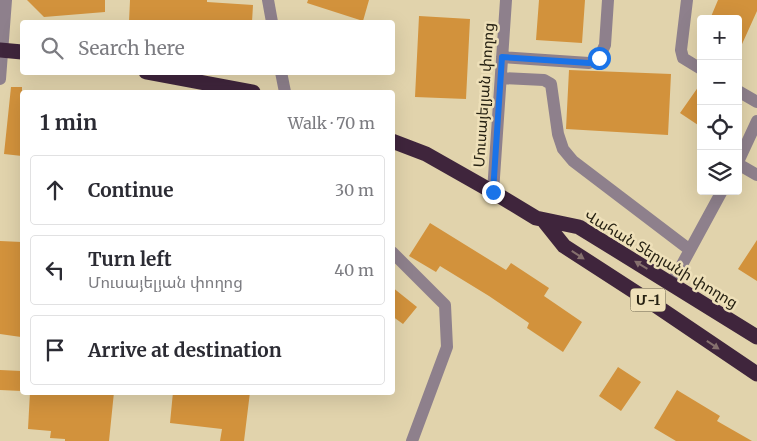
<!DOCTYPE html>
<meta charset="utf-8">
<style>
body{margin:0;font-family:Merriweather,"Noto Sans Armenian",serif;background:#f7f7f7;color:#2b2b33}
.controls{position:absolute;right:15px;top:15px;display:grid;overflow:hidden;border-radius:5px;box-shadow:0 5px 20px #0002}
.controls button{width:45px;height:45px;display:grid;place-items:center;padding:0;border:0;border-bottom:1px solid #e1e1e2;background:#fff;color:#2b2b33;font:25px sans-serif}
.stop{position:absolute;width:15px;height:15px;margin:-11px;border:4px solid #1a73e8;border-radius:50%;background:#fff}
.stop.end{background:#1a73e8;border-color:#fff;box-shadow:0 1px 5px #0008}
.list{margin:0;padding:0;list-style:none}
h2{display:flex;justify-content:space-between;align-items:center;height:65px;margin:0;padding:0 20px;font-size:21px}
h2 small{font-size:16px;font-weight:400;color:#7c7c81}
.list li{display:grid;grid-template-columns:32px 1fr auto;gap:15px;align-items:center;box-sizing:border-box;height:70px;margin:0 10px 10px;padding:0 10px;border:1px solid #e1e1e2;border-radius:5px}
.list b{display:block;font-size:19px;white-space:nowrap}
.list p{margin:0;font-size:16px;white-space:nowrap;color:#7c7c81}
.list em{font-size:16px;font-style:normal;color:#7c7c81}
.icon{flex:none;width:28px;height:28px;fill:none;stroke:currentColor;stroke-width:2;stroke-linecap:round;stroke-linejoin:round}
.map{position:relative;flex:none;width:757px;height:441px;overflow:hidden}
.search{position:absolute;background:#fff;box-shadow:0 5px 20px #0002;left:20px;top:20px;width:375px;height:55px;display:flex;align-items:center;gap:12px;box-sizing:border-box;padding:0 18px;border-radius:5px;color:#7c7c81;font-size:19px}
.panel{position:absolute;background:#fff;box-shadow:0 5px 20px #0002;left:20px;top:90px;width:375px;height:305px;border-radius:5px}
.map>svg:first-child{display:block}
.building{fill:#d2923c}
.lines{fill:none;stroke-linecap:round;stroke-linejoin:round}
.minor{stroke:#8e808c;stroke-width:12}
.highway{stroke:#3f253c;stroke-width:15}
.oneway{fill:#85706e}
.route{stroke:#1a73e8;stroke-width:6}
.labels{text-anchor:middle;stroke-width:5;stroke-linejoin:round;paint-order:stroke}
.shield{fill:#eee0b9;stroke:#625a44;stroke-width:1}
.shield-label{font-size:14px;font-weight:bold;fill:#262112}
.street-label{font-size:15px;fill:#262112;stroke:#eee0b9}
</style>
<div class="map">
<svg width="757" height="441" viewBox="0 0 757 441">
<rect width="100%" height="100%" fill="#e1d3ac"/>
<path class="building" d="M 27,0 L 105,0 L 105,12 L 44,17 Z
M 130,0 L 207,0 L 207,2 L 253,5 L 252,22 L 129,22 Z
M 308,0 L 369,0 L 363,21 L 307,3 Z
M 539,0 L 585,0 L 582,43 L 536,40 Z
M 718,0 L 757,0 L 757,11 L 738,53 L 738,19 L 710,19 Z
M 419,16 L 470,19 L 466,99 L 415,97 Z
M 569,70 L 671,74 L 668,135 L 566,129 Z
M 701,83 L 701,127 L 680,113 Z
M 11,87 L 22,87 L 22,156 L 4,154 Z
M 430,223 L 506,270 L 511,263 L 549,288 L 544,296 L 582,322 L 563,352 L 527,328 L 529,323 L 489,296 L 440,266 L 436,272 L 409,256 Z
M 757,240 L 757,281 L 738,269 Z
M 0,241 L 22,242 L 22,326 L 21,337 L 0,334 Z
M 392,287 L 417,307 L 403,324 L 392,316 Z
M 618,367 L 641,382 L 621,411 L 599,396 Z
M 0,370 L 22,371 L 22,391 L 0,390 Z
M 677,390 L 720,416 L 717,421 L 752,441 L 676,441 L 654,428 Z
M 30,392 L 114,392 L 109,441 L 65,441 L 65,439 L 50,438 L 51,431 L 28,429 Z
M 173,392 L 250,392 L 244,441 L 220,441 L 222,429 L 170,423 Z"/>
<g class="lines">
<path class="minor" d="M 268,0 L 272,22
M 687,0 L 681,50 L 683,58 L 701,69
M 502,57 L 589,63 L 599,58 L 605,45 L 608,0
M 281,72 L 285,92
M 501,78 L 544,80 L 551,84 L 558,134 L 563,149 L 573,161 L 690,250
M 0,79 L 6,0
M 738,91 L 757,102
M 738,162 L 757,121
M 738,164 L 757,175
M 493,192 L 506,0
M 392,252 L 445,305 L 447,347 L 412,441
M 672,283 L 722,191"/>
<path class="highway" d="M 0,50 L 22,52
M 146,72 L 253,92
M 392,141 L 426,154 L 493,192 L 536,218 L 579,227 L 757,337
M 544,221 L 564,246 L 649,301 L 757,374"/>
</g>
<defs><path id="oneway-solid" d="M-6-.8H1V-3.2L6.5 0L1 3.2V.8H-6Z" transform="scale(1.25)"/></defs>
<g class="oneway">
<use href="#oneway-solid" transform="translate(578 255) rotate(33)"/>
<use href="#oneway-solid" transform="translate(641 265) rotate(-149)"/>
<use href="#oneway-solid" transform="translate(713 345) rotate(34)"/>
</g>
<g class="lines">
<path class="route" d="M 493,192 L 502,57 L 589,63 L 599,58"/>
</g>
<g class="labels">
<rect class="shield" x="630.5" y="288.5" width="35" height="23" rx="4"/>
<g class="shield-label">
<text x="648" y="305">Մ-1</text>
</g>
<g class="street-label">
<text transform="translate(484 95) rotate(-86)" y="5">Մուսայելյան փողոց</text>
<text transform="translate(661 259) rotate(31)" y="5">Վահան Տերյանի փողոց</text>
</g>
</g>
</svg>
<div class="controls">
<button>+</button>
<button>−</button>
<button><svg class="icon" aria-label="locate" viewBox="0 0 24 24"><circle cx="12" cy="12" r="6"/><path d="M12 2v4M12 18v4M2 12h4M18 12h4"/></svg></button>
<button><svg class="icon" aria-label="layers" viewBox="0 0 24 24"><path d="M12 4l9 5-9 5-9-5zM3 14l9 5 9-5"/></svg></button>
</div>
<div class="stop" style="left:599px;top:58px"></div>
<div class="stop end" style="left:493px;top:192px"></div>
<div class="search"><svg class="icon" aria-label="search" viewBox="0 0 24 24"><circle cx="10" cy="10" r="6"/><path d="M15 15l6 6"/></svg>Search here</div>
<section class="panel">
<h2>1 min<small>Walk · 70 m</small></h2>
<ul class="list">
<li><svg class="icon" aria-label="ahead" viewBox="0 0 24 24"><path d="M12 20V5M6 11l6-6 6 6"/></svg><div><b>Continue</b></div><em>30 m</em></li>
<li><svg class="icon" aria-label="left" viewBox="0 0 24 24"><path d="M17 20v-9H6M10 6l-5 5 5 5"/></svg><div><b>Turn left</b><p>Մուսայելյան փողոց</p></div><em>40 m</em></li>
<li><svg class="icon" aria-label="arrive" viewBox="0 0 24 24"><path d="M6 21V4h12l-3 4 3 4H6"/></svg><div><b>Arrive at destination</b></div></li>
</ul>
</section>
</div>
